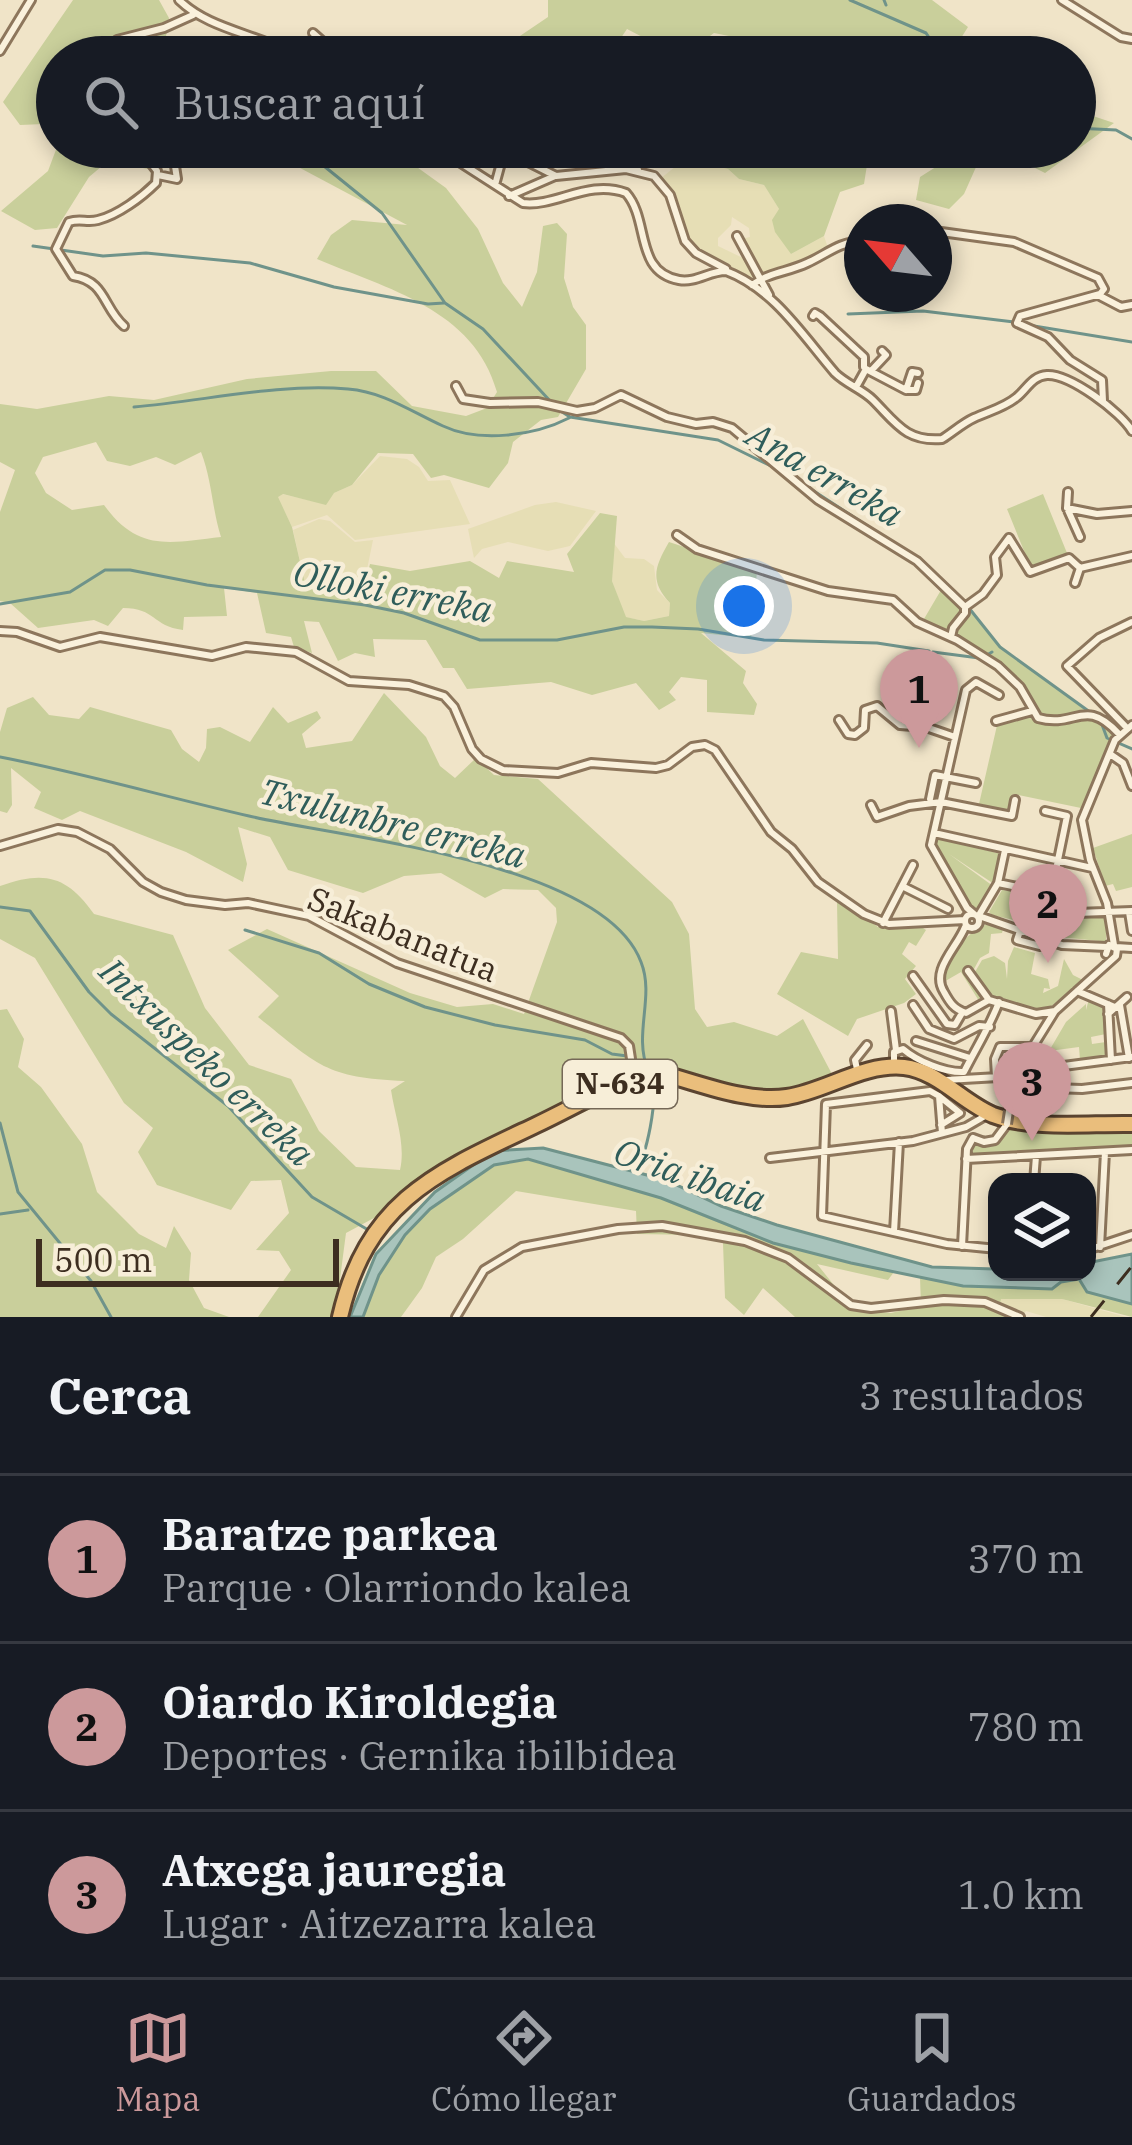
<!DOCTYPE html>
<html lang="es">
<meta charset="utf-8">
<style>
body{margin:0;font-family:"IBM Plex Serif",serif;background:#242831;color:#f1f3f6}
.controls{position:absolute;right:36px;bottom:36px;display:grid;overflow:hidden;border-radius:24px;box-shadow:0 6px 18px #0003}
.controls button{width:108px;height:108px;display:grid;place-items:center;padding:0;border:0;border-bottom:3px solid #363941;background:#171b24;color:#f1f3f6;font:60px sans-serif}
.compass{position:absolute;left:844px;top:204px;width:108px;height:108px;border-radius:50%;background:#171b24;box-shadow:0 6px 18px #0003;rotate:298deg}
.scale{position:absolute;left:36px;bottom:30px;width:303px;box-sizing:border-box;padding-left:12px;border:6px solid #3d2e20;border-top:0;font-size:33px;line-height:42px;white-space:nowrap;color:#3d2e20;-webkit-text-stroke:9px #f7eed8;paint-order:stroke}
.you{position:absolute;left:744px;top:606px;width:42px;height:42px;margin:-30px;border:9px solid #fff;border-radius:50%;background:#1a73e8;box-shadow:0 0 0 18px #1a73e833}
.badge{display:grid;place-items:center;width:78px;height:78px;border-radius:50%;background:#cc999b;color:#111;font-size:39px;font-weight:700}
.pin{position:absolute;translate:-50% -99px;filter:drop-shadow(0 3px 6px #0008)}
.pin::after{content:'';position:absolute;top:63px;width:42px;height:36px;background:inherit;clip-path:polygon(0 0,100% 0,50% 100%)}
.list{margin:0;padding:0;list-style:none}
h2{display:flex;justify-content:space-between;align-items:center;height:156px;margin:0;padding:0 48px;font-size:51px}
h2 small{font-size:39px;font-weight:400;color:#9ea1a6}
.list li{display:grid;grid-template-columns:78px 1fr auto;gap:36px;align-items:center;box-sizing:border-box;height:168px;padding:0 48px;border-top:3px solid #363941}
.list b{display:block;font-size:45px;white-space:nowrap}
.list p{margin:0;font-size:39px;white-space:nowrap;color:#9ea1a6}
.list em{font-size:39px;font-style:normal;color:#9ea1a6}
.icon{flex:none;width:66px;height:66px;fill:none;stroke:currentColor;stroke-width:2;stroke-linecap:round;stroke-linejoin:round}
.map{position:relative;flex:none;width:1132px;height:1317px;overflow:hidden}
.search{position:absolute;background:#171b24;box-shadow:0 6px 18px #0003;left:36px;right:36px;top:36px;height:132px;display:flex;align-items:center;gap:30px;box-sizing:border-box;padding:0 42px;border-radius:66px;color:#9ea1a6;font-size:45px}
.sheet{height:660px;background:#171b24}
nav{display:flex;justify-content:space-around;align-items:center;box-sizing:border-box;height:168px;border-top:3px solid #363941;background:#171b24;font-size:33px;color:#9ea1a6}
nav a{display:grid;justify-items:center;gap:6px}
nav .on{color:#cc999b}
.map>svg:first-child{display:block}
.farmland{fill:#e6deb5}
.green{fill:#c9cf9b;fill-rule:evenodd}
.water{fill:#a9c4bc;stroke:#6f938a;stroke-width:3}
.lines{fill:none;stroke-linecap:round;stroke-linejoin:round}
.stream{stroke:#6f938a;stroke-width:3}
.minor-casing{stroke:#8d765c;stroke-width:12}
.trunk-casing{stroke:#5b4430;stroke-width:20}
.minor{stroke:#faf1dc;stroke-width:6}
.trunk{stroke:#eabe7c;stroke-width:14}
.rail{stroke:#3d2e20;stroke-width:3;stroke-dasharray:21 21;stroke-linecap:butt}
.minor-bridge-casing{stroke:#8d765c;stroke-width:12;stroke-linecap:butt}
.minor-bridge{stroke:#faf1dc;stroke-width:6}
.labels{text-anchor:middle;stroke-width:9;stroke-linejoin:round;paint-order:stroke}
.shield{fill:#f7eed8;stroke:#756857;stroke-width:3}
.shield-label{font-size:30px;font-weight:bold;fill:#3d2e20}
.street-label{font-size:33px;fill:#3d2e20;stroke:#f7eed8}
.water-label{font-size:36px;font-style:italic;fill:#2f5d5a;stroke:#f7eed8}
</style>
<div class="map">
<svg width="1132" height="1317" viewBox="0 0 1132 1317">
<rect width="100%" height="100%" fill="#f0e4c8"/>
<path class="farmland" d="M 686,158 L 728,169 L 739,179 L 764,185 L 779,209 L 791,254 L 824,236 L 828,248 L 800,264 L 759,277 L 741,239 L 750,237 L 749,228 L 732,217 L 731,225 L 718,238 L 718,246 L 747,260 L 756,278 L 750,282 L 700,252 L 685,237 L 671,192 L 660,179 Z
M 380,456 L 407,459 L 419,467 L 428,481 L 450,480 L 470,524 L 355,540 L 327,515 L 292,527 L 277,497 L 282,494 L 312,501 L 334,493 L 352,485 Z
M 556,502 L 596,511 L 570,546 L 548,551 L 508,542 L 482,549 L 474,558 L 468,529 L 535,505 Z
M 319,519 L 330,521 L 355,542 L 373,540 L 361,599 L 306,589 L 293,530 Z
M 613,542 L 625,558 L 644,559 L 654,566 L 657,590 L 670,603 L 669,616 L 644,621 L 625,617 L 612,581 Z
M 1001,1299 L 1062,1299 L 1126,1317 L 1046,1317 L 1026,1311 L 1023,1315 L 999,1304 Z"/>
<path class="green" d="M 73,0 L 159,0 L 169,18 L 164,48 L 144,57 L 57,57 L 57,146 L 53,129 L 44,124 L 20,125 L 3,102 Z
M 548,0 L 932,0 L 968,27 L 949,57 L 833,57 L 714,33 L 681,57 L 627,29 L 608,57 L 517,57 L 514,40 L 548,17 Z
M 1075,110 L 1114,123 L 1045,173 L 993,147 L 1075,147 Z
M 57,147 L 389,147 L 446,188 L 478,229 L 503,283 L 522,307 L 537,272 L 543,226 L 557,223 L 567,234 L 564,278 L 573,307 L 586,325 L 586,369 L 558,417 L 541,420 L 513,442 L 508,463 L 489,488 L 444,475 L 431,478 L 413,454 L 378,453 L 352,485 L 334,493 L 326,505 L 283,494 L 278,497 L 292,527 L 306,588 L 361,599 L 370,564 L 410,571 L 470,561 L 499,578 L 507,561 L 574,572 L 567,554 L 600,513 L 617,516 L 612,581 L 626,617 L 644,621 L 669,616 L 670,603 C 649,581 655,566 669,542 L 757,571 L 751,638 L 701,633 L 746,671 L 743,683 L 757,704 L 754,715 L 707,712 L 707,680 L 681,677 L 669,692 L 676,700 L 659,710 L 636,683 L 592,695 L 551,682 L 467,689 L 454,668 L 443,668 L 426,640 L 373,639 L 375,657 L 355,653 L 338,661 L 319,622 L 304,621 L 312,653 L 294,647 L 291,637 L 266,633 L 257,593 L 224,588 L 227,616 L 184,617 L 183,630 C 152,626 156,608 123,608 L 108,626 L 94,620 L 38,628 L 10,603 L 0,601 L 0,512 L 15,470 L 0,462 L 0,404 L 37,409 L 109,396 L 154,400 L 247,379 L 331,371 L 376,371 L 412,406 L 466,416 L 487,408 L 497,392 C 474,309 387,289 317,259 L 331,235 L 352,220 L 407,225 L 272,153 L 216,152 L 153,170 L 108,161 L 89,177 L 57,228 L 35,230 L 1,211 L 48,171 ZM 96,442 L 107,461 L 130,466 L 156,457 L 175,465 L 201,452 C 212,480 212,509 221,537 C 169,543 138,552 104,505 L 72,510 L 46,493 L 35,473 L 43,457 Z
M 640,147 L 920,147 L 911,158 L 869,152 L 864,184 L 840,192 L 824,236 L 791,254 L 775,232 L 772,220 L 779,209 L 764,185 L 739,179 L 728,169 Z
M 955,147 L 985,147 L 964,194 L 949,209 L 916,200 L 920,177 L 958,153 Z
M 1043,494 L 1067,553 L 1031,568 L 1007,509 Z
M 944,585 L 973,612 L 1000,647 L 1093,714 L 1103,716 L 1118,733 L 1081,808 L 1013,794 L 1008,810 L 979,804 L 998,721 L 1031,711 C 1016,666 961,645 921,624 Z
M 384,693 L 426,737 L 440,766 L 455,778 L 476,758 L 494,775 L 538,779 L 672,902 L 689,934 L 695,1009 L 707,1027 L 734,1022 L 777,1036 L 803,1019 L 834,1078 L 796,1090 L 759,1092 L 671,1072 L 495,1153 L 346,1233 L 335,1317 L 258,1317 L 291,1270 L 279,1251 L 256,1250 L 289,1213 L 281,1180 L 251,1181 L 231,1210 L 157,1185 L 138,1152 L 153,1128 L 124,1103 L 35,958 L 0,939 L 0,886 C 45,870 67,876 94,914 L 173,935 L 205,1008 L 249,1065 L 291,1079 L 319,1131 L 356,1167 L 400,1170 C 406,1144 395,1117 391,1090 L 405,1081 C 325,1078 318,1065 258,1017 L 279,996 L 228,950 L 267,929 L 410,993 L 457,1007 L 493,1004 L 524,1014 L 557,922 L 556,908 L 538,890 L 503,889 L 485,898 L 441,873 L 404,876 L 363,893 L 288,870 L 270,837 L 238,827 L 247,864 L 243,882 L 186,852 L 80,811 L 62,820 L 34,808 L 41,792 L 11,768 L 12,805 L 7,813 L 0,811 L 0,732 L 7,708 L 33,697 L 49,715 L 79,719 L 90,707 L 171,730 L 182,749 L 199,762 L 206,748 L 207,729 L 220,727 L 250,742 L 273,707 L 288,723 L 317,711 L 321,718 L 302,734 L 306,748 L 352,741 Z
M 1132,834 L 1132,887 L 1116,891 L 1113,884 L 1105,886 L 1093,848 Z
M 939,838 L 1001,854 L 994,884 L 949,854 L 993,886 L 978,910 L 970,908 L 933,844 Z
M 1002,890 L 1050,896 L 1075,915 L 1106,917 L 1106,943 L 1102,945 L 1099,941 L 1059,937 L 1065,915 L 1049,903 L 1039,931 L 1027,923 L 992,915 L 989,912 Z
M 843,901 L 878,927 L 920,926 L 926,930 L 916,946 L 909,942 L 902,954 L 916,966 L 905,979 L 916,994 L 904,1003 L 857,1019 L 848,1036 L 777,994 L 801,952 L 838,959 L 837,902 Z
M 988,924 L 1003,929 L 1002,933 L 991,934 L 989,953 L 980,958 L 974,969 L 962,971 L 981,993 L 979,1001 L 961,972 L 942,983 C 943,958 965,933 988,924 Z
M 1014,947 L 1035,953 L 1031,974 L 1048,979 L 1050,989 L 1044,988 L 1043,993 L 1058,986 L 1064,959 L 1073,975 L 1083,980 L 1043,1013 L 989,996 L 975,972 L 982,960 L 994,956 L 1005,963 L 1007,979 L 1008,961 Z
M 1089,999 L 1105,1007 L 1106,1034 L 1091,1037 L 1092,1044 L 1106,1042 L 1108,1057 L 1080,1060 L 1079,1047 L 1049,1051 L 1066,1022 L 1086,1004 L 1086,1010 Z
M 7,1009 L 24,1039 L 18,1067 L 41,1087 L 82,1144 L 97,1192 L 139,1234 L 166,1248 L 174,1226 L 191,1253 L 189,1280 L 204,1308 L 229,1317 L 0,1317 L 0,1010 Z
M 1010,1123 L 1132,1127 L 1132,1148 L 972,1154 L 973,1145 L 1001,1141 Z
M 528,1159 L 661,1198 L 773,1243 L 894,1272 L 888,1280 L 817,1264 L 853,1309 L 891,1313 L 921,1306 L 920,1277 L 963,1286 L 1052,1289 L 1061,1282 L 1079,1279 L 1087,1292 L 1132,1304 L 1132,1317 L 1062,1299 L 1001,1299 L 1000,1305 L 1026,1317 L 795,1317 L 763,1288 L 744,1315 L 725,1298 L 723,1243 L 698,1235 L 637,1234 L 636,1211 L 516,1191 L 463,1239 L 436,1257 L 422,1288 L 401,1317 L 363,1317 C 377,1255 434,1194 491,1167 C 502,1162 516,1161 528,1159 Z"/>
<path class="water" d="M 543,1148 L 666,1180 L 721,1206 L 777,1225 L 932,1267 L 1087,1272 L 1087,1263 L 1132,1254 L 1132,1304 L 1087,1292 L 1079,1279 L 1061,1282 L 1052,1289 L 963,1286 L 851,1263 L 773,1243 L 661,1198 L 528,1159 L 494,1165 L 430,1209 L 405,1235 L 379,1275 L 363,1317 L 350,1317 L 376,1254 L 435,1192 L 493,1151 Z"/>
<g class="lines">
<path class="stream" d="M 850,0 L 926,33 L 942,57
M 884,0 L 886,5
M 1075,128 L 1116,130 L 1132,139
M 294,147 L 314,158 L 382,213 L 445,303 L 483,329 L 552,403
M 707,147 L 754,154 L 809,147
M 33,246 L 103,256 L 146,253 L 250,263 L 334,287 L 428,304 L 444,303
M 848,314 L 923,311 L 1014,322
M 1028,325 L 1132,342
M 134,407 C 205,401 277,383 348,389 C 384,392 410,411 443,426 C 479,443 534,436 569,418
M 559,410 L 570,417 L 718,440 L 773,467
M 803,484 L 915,557
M 0,604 L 70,592 L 105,570 L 130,570 L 207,585 L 365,605 L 404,613 L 480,640 L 557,640 L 624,627 L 652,627 L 698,629 L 764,640 L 877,643 L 929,651
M 969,608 L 1000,647 L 1094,715
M 933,652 L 979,658
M 987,655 L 992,652
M 1101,722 L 1107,738 L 1132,749
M 0,757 C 83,773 166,797 249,816 C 341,838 603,861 641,962 C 655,997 633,1034 648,1070
M 0,907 L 30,911 L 89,992 L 111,1014 L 228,1106 L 312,1197 L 370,1231
M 245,930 L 319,953 L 369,984 L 425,1007 L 495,1025 L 585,1040 L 612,1054 L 627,1056
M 0,1123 L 18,1192 L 91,1281 L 111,1317
M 635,1173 C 647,1155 658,1100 652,1079
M 0,1214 L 28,1210"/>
<defs>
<path id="minor" d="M 179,0 C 211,31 259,33 296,57
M 1062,0 L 1121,37 L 1132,39
M 313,33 L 322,41 L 319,57
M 0,51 L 31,0
M 106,57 L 117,40 L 164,28 L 193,15
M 117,147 L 143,153 L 157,171 L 156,183 C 142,197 118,215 98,220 C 87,223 80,218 69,222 L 56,249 L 73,276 C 106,281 103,308 124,326
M 436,147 L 523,203 C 556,207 588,179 626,193 C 650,220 634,272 679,280 C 696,283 709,271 726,271 C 774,289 803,336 835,373 C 846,384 862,389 873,400 C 896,423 906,442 942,439 C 953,432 963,423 974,418 C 989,411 1004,408 1017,397 C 1027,389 1032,376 1047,375 C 1070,374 1121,412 1132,431
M 498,147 L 556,176 L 626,169 L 654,176 L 670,195 L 685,241 L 696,253 L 726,269
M 615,148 L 638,170
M 158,175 L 177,179 L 175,166
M 495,185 L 504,152
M 509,196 L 555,176
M 934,231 L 1014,242 L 1098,278 L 1104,289 L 1100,294 L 1020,316 L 1017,323 L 1048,337 L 1070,360 L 1102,380 L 1103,401
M 737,236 L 769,295
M 752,285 C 770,272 788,272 807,263 C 827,254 839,242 862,241
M 1098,295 L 1121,307 L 1132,305
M 813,316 L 815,313 L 820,316 L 864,357 L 864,367
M 871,371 L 886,355 L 882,351
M 456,386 L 463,399 L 490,403 L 538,402 L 577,411 L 595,408 L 621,395 L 667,417 L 696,424 L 713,422 L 732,428 L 818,500 L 917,561 L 965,607 L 965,613 L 953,628 L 951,637
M 856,387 L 866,369 L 906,390 L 912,372 L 918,373
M 906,390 L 916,390 L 918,383
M 1068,492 L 1067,508 L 1097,514 L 1132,511
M 1067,508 L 1080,537
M 677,535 L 697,549 L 828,591 L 893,600 L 917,622 L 957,640 L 998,666 L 1020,687 L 1038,718 C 1076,729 1084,696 1119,734
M 1075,583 L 1080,568 L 1132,556
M 965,607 L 983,594 L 997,575 L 995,557 L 1009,538 L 1030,572 L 1069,558 L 1080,568
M 0,631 L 17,632 L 60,647 L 100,637 L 212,656 L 246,647 L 296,652 L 349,681 L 409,685 L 444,696 L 454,707 L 472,749 L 481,759 L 503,770 L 558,773 L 591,763 L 656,768 L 668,765 L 692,747 L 705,745 L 715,750 L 771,832 L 792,849 L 818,882 L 864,914 L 889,924 L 965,920
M 839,720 L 848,734 L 855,735 L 864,728 L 865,710 L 877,706 L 900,725 L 926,727 L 955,737
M 996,721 L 1032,711
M 1127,728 L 1067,666 L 1099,638 L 1132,622
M 1110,754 L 1123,763 L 1132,786
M 930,799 L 935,775 L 976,783
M 871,805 L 877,817 L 909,806 L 941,802 L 1012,816 L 1015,800
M 1045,811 L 1067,816 L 1051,894
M 934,833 L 1092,868
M 0,846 L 58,829 L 77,832 L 110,849 L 143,882 L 161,892 L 186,900 L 225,905 L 248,903 L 309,916 L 397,963 L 621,1038 L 629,1046 L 634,1078
M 998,883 L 1051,894 L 1077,913 L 1132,911
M 902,886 L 948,909
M 1129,912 L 1132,931
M965 921a7 7 0 1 1 14 0a7 7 0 1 1-14 0Z
M 974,914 L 967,908 L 931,845 L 966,690 L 976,682 L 999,695
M 979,915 L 998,883 L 1005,850
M 979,916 L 1062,945 L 1107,947
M 883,923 L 913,865
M 965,927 C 957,948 930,970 944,992 C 950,1003 954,1009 966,1013 L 989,1000 L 1036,1014 L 1055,1011
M 1021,928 L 1017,940 L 1040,946 L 1042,939
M 1114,945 L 1107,903 L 1090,860 L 1082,820 L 1115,740 L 1132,725
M 1116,947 L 1132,948
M 968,971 L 989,1000
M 913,976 L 947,1024 L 955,1025 L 962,1013
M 1077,991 L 1117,1008
M 1108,1004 L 1111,1060
M 913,1005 L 929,1029 L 954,1039 L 979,1026 L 990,1027
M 1120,1005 L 1129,1058
M 891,1011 L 896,1050
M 1108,1014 L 1127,997
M 916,1041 L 970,1058
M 894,1066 L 894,1052 L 903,1049 C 917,1061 945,1073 964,1072 C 976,1048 989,1028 999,1002
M 857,1069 L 855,1060 L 867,1045
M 996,1077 L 995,1059 L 1000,1047 L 1031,1047
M 1014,1077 L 1055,1011 L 1116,956 L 1117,949 L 1109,945 L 1106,954
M 946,1080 L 1016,1076
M 1022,1080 L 1031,1080 L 1041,1069 L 1132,1057
M 1022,1087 L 1082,1089 L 1132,1083
M 939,1096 L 960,1113 L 941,1125
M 1009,1111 L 1012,1077
M 942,1133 L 939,1096 L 930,1091 L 826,1104 L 822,1216 L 947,1244 L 997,1249
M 973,1138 L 984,1142 L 995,1140 L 1007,1124
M 770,1158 L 913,1141 L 966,1127 L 985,1116
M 966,1159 L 1132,1150
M 1034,1182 L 1036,1156
M 894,1232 L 899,1142
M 962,1246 L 967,1149 L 973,1138
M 1100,1247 L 1105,1152
M 1087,1250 L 1132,1235
M 456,1317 L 484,1270 L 522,1247 L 618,1229 L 662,1226 L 745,1241 L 788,1258 L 851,1305 L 871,1308 L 944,1300 L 985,1302 L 1020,1317"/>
<path id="trunk" d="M 340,1317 C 367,1200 437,1172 536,1125 C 572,1108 607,1087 645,1074 L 660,1073 C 700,1083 746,1103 787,1097 C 826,1091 863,1063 904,1067 C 938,1071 962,1102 993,1115 C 1034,1130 1089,1123 1132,1124"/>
</defs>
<use href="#minor" class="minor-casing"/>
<use href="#trunk" class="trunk-casing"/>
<use href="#minor" class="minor"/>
<use href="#trunk" class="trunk"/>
<path class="rail" d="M 1091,1317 L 1132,1266"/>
<defs>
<path id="minor-bridge" d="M 1007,1124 L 1009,1111"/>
</defs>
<use href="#minor-bridge" class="minor-bridge-casing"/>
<use href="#minor-bridge" class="minor-bridge"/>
</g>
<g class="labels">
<rect class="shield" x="563" y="1060" width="114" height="48" rx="9"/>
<g class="shield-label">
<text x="620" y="1094">N-634</text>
</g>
<g class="street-label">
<text transform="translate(403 934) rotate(22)" y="12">Sakabanatua</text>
</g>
<g class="water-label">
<text transform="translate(825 474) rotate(30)" y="13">Ana erreka</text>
<text transform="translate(393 591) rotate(11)" y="13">Olloki erreka</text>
<text transform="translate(393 823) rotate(14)" y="13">Txulunbre erreka</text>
<text transform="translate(207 1062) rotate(44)" y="13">Intxuspeko erreka</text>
<text transform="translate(690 1175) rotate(19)" y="13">Oria ibaia</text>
</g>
</g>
</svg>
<div class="controls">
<button><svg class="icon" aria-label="layers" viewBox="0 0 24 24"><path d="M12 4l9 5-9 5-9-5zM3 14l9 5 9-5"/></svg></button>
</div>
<svg class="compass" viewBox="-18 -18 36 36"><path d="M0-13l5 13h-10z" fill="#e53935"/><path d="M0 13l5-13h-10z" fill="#9ea1a6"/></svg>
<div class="scale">500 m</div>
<div class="you"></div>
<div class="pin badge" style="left:919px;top:748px">1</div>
<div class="pin badge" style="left:1048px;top:963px">2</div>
<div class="pin badge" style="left:1032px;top:1141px">3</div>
<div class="search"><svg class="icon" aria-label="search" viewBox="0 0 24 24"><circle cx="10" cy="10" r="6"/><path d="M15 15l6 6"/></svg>Buscar aquí</div>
</div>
<section class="sheet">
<h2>Cerca<small>3 resultados</small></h2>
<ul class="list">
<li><span class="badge">1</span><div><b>Baratze parkea</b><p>Parque · Olarriondo kalea</p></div><em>370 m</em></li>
<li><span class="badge">2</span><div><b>Oiardo Kiroldegia</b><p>Deportes · Gernika ibilbidea</p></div><em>780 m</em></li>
<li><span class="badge">3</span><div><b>Atxega jauregia</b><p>Lugar · Aitzezarra kalea</p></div><em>1.0 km</em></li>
</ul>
</section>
<nav>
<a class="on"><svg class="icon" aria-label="map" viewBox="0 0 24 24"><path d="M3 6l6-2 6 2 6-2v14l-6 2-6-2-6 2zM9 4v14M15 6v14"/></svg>Mapa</a>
<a><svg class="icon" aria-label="directions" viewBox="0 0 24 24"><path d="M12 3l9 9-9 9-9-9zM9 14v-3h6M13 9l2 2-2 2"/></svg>Cómo llegar</a>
<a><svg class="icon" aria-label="saved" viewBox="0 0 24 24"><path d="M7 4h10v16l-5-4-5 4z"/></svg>Guardados</a>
</nav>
